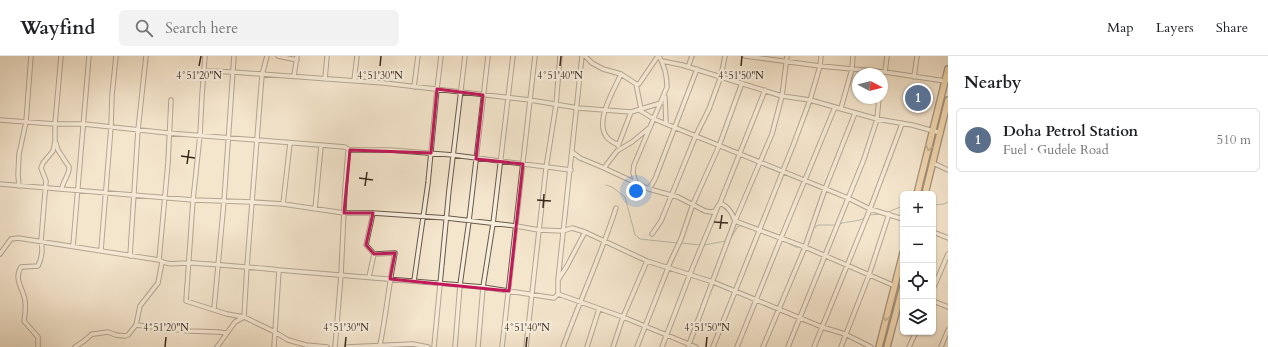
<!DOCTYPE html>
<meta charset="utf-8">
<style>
body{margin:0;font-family:Cardo,serif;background:#f2f2f2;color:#202124}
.controls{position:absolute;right:12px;bottom:12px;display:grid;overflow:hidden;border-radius:6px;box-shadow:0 1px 3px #0004}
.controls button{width:36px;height:36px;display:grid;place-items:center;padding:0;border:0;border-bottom:1px solid #e0e0e0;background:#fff;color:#202124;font:20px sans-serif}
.compass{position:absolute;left:852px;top:12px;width:36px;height:36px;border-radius:50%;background:#fff;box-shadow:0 1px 3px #0004;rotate:97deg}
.you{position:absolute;left:636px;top:135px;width:14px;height:14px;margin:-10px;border:3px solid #fff;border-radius:50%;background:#1a73e8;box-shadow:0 0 0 6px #1a73e833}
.badge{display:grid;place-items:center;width:26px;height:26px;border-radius:50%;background:#8f2418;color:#fff;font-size:13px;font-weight:700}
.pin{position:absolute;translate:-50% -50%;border:2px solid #fff;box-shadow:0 1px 4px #0006}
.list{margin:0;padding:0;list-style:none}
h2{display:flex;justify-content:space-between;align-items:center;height:52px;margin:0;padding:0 16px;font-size:17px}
h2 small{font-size:13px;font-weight:400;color:#757577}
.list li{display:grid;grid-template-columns:26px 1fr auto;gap:12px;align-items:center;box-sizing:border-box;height:64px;margin:0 8px 8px;padding:0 8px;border:1px solid #e0e0e0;border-radius:6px}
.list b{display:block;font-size:15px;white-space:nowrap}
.list p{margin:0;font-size:13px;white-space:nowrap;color:#757577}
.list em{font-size:13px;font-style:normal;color:#757577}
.icon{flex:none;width:22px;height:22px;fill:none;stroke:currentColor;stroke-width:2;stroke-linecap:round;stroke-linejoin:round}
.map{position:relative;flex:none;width:948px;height:291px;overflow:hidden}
header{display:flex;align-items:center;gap:24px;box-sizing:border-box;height:56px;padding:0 20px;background:#fff;border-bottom:1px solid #e0e0e0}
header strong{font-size:19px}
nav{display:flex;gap:22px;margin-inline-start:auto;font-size:14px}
.search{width:280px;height:36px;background:#f2f2f2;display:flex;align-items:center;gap:10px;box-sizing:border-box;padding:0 14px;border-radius:6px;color:#757577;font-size:15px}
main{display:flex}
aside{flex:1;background:#fff}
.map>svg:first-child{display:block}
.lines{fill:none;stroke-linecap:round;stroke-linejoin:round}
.stream{stroke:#758378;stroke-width:1}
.minor-casing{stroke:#685949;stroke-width:5.5}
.trunk-casing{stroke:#3a2a1d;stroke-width:8}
.minor{stroke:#f8eede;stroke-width:3.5}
.trunk{stroke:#eac286;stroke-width:5.5}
.oneway{stroke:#896e4c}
.marked{fill:none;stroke:#c2185b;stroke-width:3;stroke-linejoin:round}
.ticks{fill:none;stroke:#3a2a1d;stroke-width:1.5}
.ticks-label{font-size:10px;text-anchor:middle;fill:#3a2a1d;stroke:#f8eede;stroke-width:4;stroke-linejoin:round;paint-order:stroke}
</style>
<header>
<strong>Wayfind</strong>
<div class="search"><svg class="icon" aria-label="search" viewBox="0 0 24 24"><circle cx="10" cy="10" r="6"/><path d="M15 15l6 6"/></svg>Search here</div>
<nav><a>Map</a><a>Layers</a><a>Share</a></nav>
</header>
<main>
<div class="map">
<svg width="948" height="291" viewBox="0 0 948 291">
<rect width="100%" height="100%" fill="#f4e5cd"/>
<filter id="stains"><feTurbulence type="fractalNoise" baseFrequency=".005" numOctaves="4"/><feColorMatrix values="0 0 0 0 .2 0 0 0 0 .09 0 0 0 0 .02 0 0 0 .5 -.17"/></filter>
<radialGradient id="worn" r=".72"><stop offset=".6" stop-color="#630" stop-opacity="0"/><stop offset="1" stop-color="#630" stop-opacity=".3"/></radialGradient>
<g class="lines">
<path class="stream" d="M 606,129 L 612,131 L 625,141 L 635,179 L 640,183 L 677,187
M 933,149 L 944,148 L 948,146
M 888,156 L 903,150
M 869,159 L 882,158
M 839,168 C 847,165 858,166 865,162
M 813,173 L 818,169 L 836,169
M 731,182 L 738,170 L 742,170 L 758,175
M 786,186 L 796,191 L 802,191
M 680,187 L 701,189
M 704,189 L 726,185"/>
<defs>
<path id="minor" d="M 205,0 L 202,39 L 200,79 L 193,144 L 186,245 L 227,258 L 244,261 L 275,276 L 288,284 L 306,289 L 327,291
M 278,0 L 297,4
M 585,0 L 592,7 L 603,13 L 621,18 L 636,28 L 639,28 L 658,0
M 745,0 L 820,10 L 885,16 L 945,25
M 662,5 L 682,9 L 782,40 L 810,44 L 877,63 L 912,69 L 941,77
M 688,11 L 692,0
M 204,15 L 233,16 L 384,27 L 530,44 L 578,52 L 631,56 L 661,47
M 885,16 L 887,0
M 294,20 L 297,0
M 914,21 L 917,0
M 325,23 L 327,0
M 354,25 L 357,0
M 636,28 L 641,53
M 414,31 L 418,0
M 665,41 L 666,67
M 841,52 L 852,13 L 853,0
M 639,54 L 654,63 L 848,142 L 870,153 L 903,163
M 0,64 L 55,68 L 84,68 L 168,77 L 345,91 L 350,94
M 56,87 L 58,94 L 69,111 C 70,118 63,125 62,132
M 619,89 C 614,87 609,85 606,80 C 595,64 614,34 621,18
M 618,90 L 631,56
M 572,96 L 580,102 L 604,112 L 649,133 L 678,141 L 705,155 L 711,156 L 715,155 L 720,147 L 765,34
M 933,107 L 948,114
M 604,112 L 617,95 L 632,86 L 649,72
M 636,126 L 633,117 L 634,109 L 667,31 C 667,21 664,9 659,0
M 0,128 L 193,144 L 252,146 L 283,148 L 344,157 L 373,157 L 447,162 L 516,170 L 539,174 L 563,175 L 572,172 L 585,176 L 647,205 L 713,226 L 822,271 L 845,278 L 871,291
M 19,130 L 18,119 L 19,98 L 26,66 L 31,0
M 649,133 L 655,123 L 697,13
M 720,147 C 729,151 732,157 735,165 L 805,191 L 895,230
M 283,148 L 290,87
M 315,153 L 321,90
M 933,176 L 948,182
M 652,178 L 661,165 L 696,79 L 709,53 L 721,20 L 725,0
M 73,190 L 89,0
M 101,194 L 111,71 L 112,39 L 116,0
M 0,198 L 11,183 L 18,182 L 159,204 C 170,211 181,206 193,207 C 222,209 251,211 279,214 L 483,231 L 493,168 L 513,0
M 374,198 L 395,197 C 389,228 386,259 380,289
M 130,200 L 138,74 L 146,0
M 159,204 L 168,107 L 171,44
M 668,211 L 681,183 L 693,148 L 719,90 L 742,27
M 369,221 L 374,198 L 366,189 L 373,157
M 558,224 L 582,0
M 414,225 L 428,127 L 437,33 L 441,0
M 933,233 L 948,198
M 558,238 L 558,224 L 567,210 L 585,176
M 933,245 L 948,251
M 214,253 L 224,145 L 234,0
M 136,269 L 189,275 L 218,276 L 227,277
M 38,291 L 38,281 L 24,265 C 25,259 26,252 25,245 C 24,234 13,223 21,211 L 38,210 C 42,202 43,194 41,185 L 46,125 L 41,112 L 43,107 L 53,95 L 55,86 L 55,68 L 61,0
M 75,291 L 84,285 L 92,278 L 94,278 L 108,276 L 116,279 L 125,280 L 128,279 L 136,269 L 140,250 L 158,227 L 162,206
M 217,291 L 235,266 L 244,261 L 247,210 L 262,19 L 267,0
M 274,291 L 279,214
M 335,291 L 341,219 L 345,132 L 348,96 L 350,94 L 390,94 L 453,99 L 571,114
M 347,291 L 413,288 L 428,291
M 434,291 L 449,134 L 465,0
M 455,291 L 460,229 L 469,165 L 488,0
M 478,291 L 483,231 L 554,242 L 558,238 L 623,261 L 696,291
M 502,291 L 535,0
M 526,291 L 546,112 L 556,49 L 560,0
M 563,291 C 580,244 601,199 616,152
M 587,291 L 599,253
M 613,291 L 623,261 L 647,205
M 637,291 L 668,212
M 662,291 L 690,218 L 717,153
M 688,291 L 735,165 L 772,78 L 782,40 L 787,0
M 713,291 L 794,87 L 810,44 L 820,10 L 821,0
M 737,291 L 781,182 L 835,51
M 763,291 L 805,191 L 825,133 L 855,57
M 788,291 L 864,103 L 877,63 L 879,42
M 814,291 L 870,153 L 902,68
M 841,291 L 869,219 L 889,158
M 909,291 L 916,276
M 941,291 L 948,274"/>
<path id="trunk" d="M 917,138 L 948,13
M 925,138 L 948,44
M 879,291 L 903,197
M 887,291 L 903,230"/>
</defs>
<use href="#minor" class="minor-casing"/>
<use href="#trunk" class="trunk-casing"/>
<use href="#minor" class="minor"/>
<use href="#trunk" class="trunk"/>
</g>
<defs><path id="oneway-chevron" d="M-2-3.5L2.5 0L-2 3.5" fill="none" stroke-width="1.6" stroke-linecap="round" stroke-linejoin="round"/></defs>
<g class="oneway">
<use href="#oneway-chevron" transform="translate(929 92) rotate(104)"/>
<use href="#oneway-chevron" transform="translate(886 262) rotate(105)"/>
</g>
<path d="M0 0H948V291H0ZM 437,33 L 483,39 L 476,103 L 523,108 L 509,235 L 390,223 L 395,197 L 374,198 L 366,189 L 373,157 L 344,157 L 350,94 L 431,97 Z" fill="#f4e5cd" fill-opacity=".55" fill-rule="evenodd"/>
<path class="marked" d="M 437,33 L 483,39 L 476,103 L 523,108 L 509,235 L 390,223 L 395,197 L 374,198 L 366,189 L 373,157 L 344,157 L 350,94 L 431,97 Z"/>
<path class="ticks" d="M 199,10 L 201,0M 380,10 L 381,0M 560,10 L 561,0M 741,10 L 742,0M 181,100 L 195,102M 187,108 L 189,94M 359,122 L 373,124M 365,130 L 367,116M 537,144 L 551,145M 543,152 L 544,138M 714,166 L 728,167M 720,173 L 722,159M 165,291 L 166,281M 345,291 L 346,281M 526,291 L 527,281M 706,291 L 707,281"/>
<g class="ticks-label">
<text x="199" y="23">4°51'20"N</text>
<text x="380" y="23">4°51'30"N</text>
<text x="560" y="23">4°51'40"N</text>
<text x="741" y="23">4°51'50"N</text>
<text x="166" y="275">4°51'20"N</text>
<text x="346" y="275">4°51'30"N</text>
<text x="527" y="275">4°51'40"N</text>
<text x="707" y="275">4°51'50"N</text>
</g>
<rect width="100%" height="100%" filter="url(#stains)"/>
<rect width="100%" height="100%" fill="url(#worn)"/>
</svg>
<div class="controls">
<button>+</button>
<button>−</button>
<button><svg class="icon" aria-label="locate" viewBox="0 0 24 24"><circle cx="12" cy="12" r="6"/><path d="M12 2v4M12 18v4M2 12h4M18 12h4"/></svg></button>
<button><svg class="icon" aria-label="layers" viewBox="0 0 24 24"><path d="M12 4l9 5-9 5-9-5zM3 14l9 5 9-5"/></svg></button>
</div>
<svg class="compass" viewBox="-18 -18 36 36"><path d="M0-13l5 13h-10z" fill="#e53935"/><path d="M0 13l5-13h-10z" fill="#757577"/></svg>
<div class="you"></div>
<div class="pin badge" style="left:918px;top:42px;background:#5c6f8a">1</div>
</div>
<aside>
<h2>Nearby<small></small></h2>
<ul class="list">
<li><span class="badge" style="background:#5c6f8a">1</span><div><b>Doha Petrol Station</b><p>Fuel · Gudele Road</p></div><em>510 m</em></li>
</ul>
</aside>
</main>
